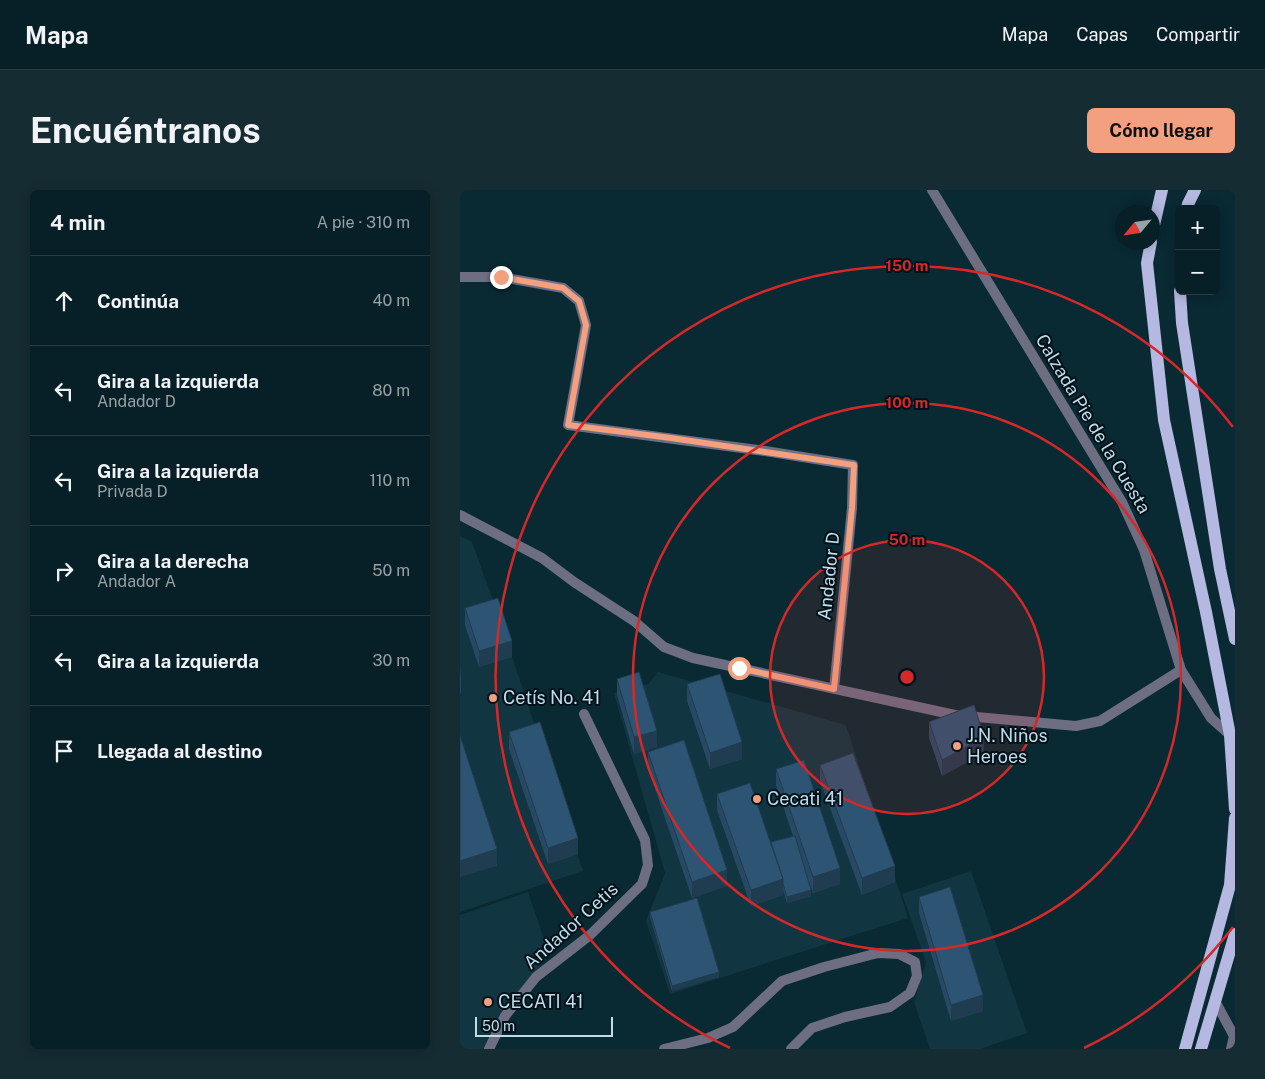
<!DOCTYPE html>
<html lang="es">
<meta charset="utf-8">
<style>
body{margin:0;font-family:"Public Sans",sans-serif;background:#152c32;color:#f1f3f6}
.controls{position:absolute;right:15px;top:15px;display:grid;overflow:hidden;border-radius:8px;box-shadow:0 2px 12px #0003}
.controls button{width:45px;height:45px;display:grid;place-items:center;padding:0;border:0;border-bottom:1px solid #283d43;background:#071f26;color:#f1f3f6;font:25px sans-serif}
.compass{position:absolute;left:655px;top:15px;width:45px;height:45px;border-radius:50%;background:#071f26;box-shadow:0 2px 12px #0003;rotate:241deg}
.scale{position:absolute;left:15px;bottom:12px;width:138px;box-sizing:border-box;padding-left:5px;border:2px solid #c0dce7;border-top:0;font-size:14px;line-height:18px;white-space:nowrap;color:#c0dce7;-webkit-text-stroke:4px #001119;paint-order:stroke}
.stop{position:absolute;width:15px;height:15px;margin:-11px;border:4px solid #f2a080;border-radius:50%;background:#fff}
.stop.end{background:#f2a080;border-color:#fff;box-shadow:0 1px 5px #0008}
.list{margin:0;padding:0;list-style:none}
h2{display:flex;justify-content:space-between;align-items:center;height:65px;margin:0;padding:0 20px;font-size:21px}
h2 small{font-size:16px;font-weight:400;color:#98a2a7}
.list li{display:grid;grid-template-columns:32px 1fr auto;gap:15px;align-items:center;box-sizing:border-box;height:90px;padding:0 20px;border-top:1px solid #283d43}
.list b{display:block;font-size:19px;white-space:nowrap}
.list p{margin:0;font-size:16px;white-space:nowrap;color:#98a2a7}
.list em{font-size:16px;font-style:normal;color:#98a2a7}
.icon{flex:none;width:28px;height:28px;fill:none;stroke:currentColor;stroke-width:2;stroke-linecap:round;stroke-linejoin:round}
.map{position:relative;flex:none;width:775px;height:859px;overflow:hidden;border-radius:8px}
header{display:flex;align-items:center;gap:30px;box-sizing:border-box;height:70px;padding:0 25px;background:#071f26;border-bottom:1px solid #283d43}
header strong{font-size:24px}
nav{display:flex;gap:28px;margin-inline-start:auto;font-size:18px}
.intro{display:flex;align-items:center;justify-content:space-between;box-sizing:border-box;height:120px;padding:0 30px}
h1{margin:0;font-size:35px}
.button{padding:12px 22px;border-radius:8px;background:#f2a080;color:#111;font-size:18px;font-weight:700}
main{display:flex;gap:30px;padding:0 30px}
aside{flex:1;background:#071f26;border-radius:8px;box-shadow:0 2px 12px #0003}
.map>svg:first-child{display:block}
.built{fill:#113641}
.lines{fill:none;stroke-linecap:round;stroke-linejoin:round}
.street{stroke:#6d6e82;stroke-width:10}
.primary{stroke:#b5b8e0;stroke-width:12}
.wall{fill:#274963}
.shaded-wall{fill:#203c50}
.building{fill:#2d5573;stroke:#203c50}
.route{stroke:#f2a080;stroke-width:6}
.ring{fill:none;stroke:#d62828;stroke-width:2.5}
.poi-dot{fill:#f2a080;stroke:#001119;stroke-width:2}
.labels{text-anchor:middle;stroke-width:4;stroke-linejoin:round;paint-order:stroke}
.street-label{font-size:18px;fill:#c0dce7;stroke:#001119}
.poi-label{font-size:18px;fill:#c0dce7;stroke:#001119;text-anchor:start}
.centre{fill:#d62828;stroke:#001119;stroke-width:2.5}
.ring-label{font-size:15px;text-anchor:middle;font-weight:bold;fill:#d62828;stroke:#001119;stroke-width:4;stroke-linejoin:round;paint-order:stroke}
</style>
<header>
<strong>Mapa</strong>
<nav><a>Mapa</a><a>Capas</a><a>Compartir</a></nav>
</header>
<div class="intro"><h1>Encuéntranos</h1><a class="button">Cómo llegar</a></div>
<main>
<aside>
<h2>4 min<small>A pie · 310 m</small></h2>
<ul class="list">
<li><svg class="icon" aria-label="ahead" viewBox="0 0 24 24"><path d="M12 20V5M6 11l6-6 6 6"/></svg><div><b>Continúa</b></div><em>40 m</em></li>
<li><svg class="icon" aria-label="left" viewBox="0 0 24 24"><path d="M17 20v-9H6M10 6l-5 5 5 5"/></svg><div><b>Gira a la izquierda</b><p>Andador D</p></div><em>80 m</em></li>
<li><svg class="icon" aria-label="left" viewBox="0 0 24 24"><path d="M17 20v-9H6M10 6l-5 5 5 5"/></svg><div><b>Gira a la izquierda</b><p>Privada D</p></div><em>110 m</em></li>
<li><svg class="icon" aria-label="right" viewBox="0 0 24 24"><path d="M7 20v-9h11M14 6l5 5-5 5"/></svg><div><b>Gira a la derecha</b><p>Andador A</p></div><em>50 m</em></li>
<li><svg class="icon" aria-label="left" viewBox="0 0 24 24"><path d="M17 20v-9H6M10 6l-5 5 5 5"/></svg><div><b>Gira a la izquierda</b></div><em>30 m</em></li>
<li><svg class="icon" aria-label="arrive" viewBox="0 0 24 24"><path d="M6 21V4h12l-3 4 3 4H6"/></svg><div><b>Llegada al destino</b></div></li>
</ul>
</aside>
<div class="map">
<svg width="775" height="859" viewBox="0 0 775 859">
<rect width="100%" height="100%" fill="#092933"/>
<path class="built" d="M 0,346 L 12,352 L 38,424 L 123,681 L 0,722 Z
M 198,482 L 386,535 L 448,728 L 210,804 L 186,731 L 205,683 L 154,503 L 188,494 Z
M 511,681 L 567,843 L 520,859 L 470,859 L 454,812 L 466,772 L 442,704 Z
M 68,702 L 89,764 L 24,859 L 0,859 L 0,725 Z"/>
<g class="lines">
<path class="street" d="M 472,0 L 662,312 L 684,360 L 721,480 L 751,528 L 770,545
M 0,87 L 41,87 L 103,98 L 119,111 L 126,135 L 108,235 L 305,261 L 393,275 L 392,318 L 374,499
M 0,325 L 82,368 L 114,392 L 174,431 L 204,457 L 233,468 L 495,525 L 616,536 L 640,531 L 721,480
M 755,811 L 774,846 L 771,859
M 29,859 L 45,826 L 76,787 L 130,745 L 182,694 L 188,675 L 185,650 L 124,524
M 204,859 L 248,848 L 273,837 L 322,791 L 364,777 L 418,763 L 439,764 L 455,772 L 457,786 L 450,803 L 430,817 L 385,827 L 352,838 L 331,859"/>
<path class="primary" d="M 727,19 L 728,14 L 735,0
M 692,44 L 702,0
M 691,52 L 687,73 L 704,230 L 746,422 L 770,545 L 775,619
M 720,101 L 722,133 L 760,379 L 775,449
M 725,859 L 770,695 L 775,628
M 741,859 L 775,744"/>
</g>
<path class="wall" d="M 5,418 L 52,467 L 19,477 L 5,435 Z
M 0,478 L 1,487 L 1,503 L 0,503 Z
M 157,489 L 197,557 L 174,564 L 157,505 Z
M 227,494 L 282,569 L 250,579 L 227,511 Z
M 469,532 L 524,563 L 482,586 L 469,548 Z
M 49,542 L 118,664 L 88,674 L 49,559 Z
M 188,562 L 267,696 L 232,708 L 188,578 Z
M 360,575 L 435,692 L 402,705 L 360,591 Z
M 316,579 L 380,694 L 353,703 L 349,692 L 351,706 L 327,713 L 323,700 L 323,705 L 291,716 L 257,620 L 257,604 L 311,655 L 311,652 L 333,646 L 316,595 Z
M 459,707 L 523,821 L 491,831 L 459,723 Z
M 190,722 L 259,787 L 212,801 L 190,727 Z"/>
<path class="shaded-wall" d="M 52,451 L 52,467 L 19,477 L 19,461 Z
M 197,541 L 197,557 L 174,564 L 174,547 Z
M 524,547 L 524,563 L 482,586 L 482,570 Z
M 282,552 L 282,569 L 250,579 L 250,563 Z
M 118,648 L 118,664 L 88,674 L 88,658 Z
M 37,659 L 37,676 L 0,687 L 0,671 Z
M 435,676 L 435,692 L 402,705 L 402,688 Z
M 380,678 L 380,694 L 353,703 L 353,687 Z
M 267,680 L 267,696 L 232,708 L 232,692 Z
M 323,689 L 323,705 L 291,716 L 291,700 Z
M 351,700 L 351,706 L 327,713 L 327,707 Z
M 259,782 L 259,787 L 212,801 L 212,796 Z
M 523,805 L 523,821 L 491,831 L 491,815 Z"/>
<path class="building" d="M 38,408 L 52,451 L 19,461 L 5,418 Z
M 179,482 L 197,541 L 174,547 L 157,489 Z
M 260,484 L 282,552 L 250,563 L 227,494 Z
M 514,515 L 524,547 L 482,570 L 469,532 Z
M 80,532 L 118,648 L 88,658 L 49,542 Z
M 0,545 L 37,659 L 0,671 Z
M 224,550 L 267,680 L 232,692 L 188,562 Z
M 393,563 L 435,676 L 402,688 L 360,575 Z
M 344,570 L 380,678 L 353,687 L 316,579 Z
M 290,593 L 323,689 L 291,700 L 257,604 Z
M 335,646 L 351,700 L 327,707 L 323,694 L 323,689 L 311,652 Z
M 490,697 L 523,805 L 491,815 L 459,707 Z
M 237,708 L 259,782 L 212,796 L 190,722 Z"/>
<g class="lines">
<path class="route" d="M 41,87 L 103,98 L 119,111 L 126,135 L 108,235 L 211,248 L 394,275 L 392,318 L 374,499 L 279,478"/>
</g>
<circle cx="447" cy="487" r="137" fill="#d62828" fill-opacity=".12"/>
<g class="ring">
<circle cx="447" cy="487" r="137"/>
<circle cx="447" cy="487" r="274"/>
<path d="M773 737A411 411 0 0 1 624 858M270 858A411 411 0 1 1 773 237"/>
</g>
<g class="poi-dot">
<circle cx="33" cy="508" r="5"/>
<circle cx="497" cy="556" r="5"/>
<circle cx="297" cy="609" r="5"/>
<circle cx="28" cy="812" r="5"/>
</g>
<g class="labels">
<g class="street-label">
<text transform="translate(633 234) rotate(59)" y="6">Calzada Pie de la Cuesta</text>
<text transform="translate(369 386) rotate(-84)" y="6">Andador D</text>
<text transform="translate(111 736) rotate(-42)" y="6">Andador Cetis</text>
</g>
<g class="poi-label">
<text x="43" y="514">Cetís No. 41</text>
<text x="507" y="552">J.N. Niños<tspan x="507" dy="21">Heroes</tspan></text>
<text x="307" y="615">Cecati 41</text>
<text x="38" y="818">CECATI 41</text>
</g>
</g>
<circle cx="447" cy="487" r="8" class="centre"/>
<g class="ring-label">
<text x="447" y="81">150 m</text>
<text x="447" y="218">100 m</text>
<text x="447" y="355">50 m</text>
</g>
</svg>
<div class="controls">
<button>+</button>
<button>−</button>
</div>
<svg class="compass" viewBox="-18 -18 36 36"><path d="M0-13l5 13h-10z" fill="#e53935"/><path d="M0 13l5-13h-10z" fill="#98a2a7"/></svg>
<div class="scale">50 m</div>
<div class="stop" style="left:279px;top:478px"></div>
<div class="stop end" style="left:41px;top:87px"></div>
</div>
</main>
